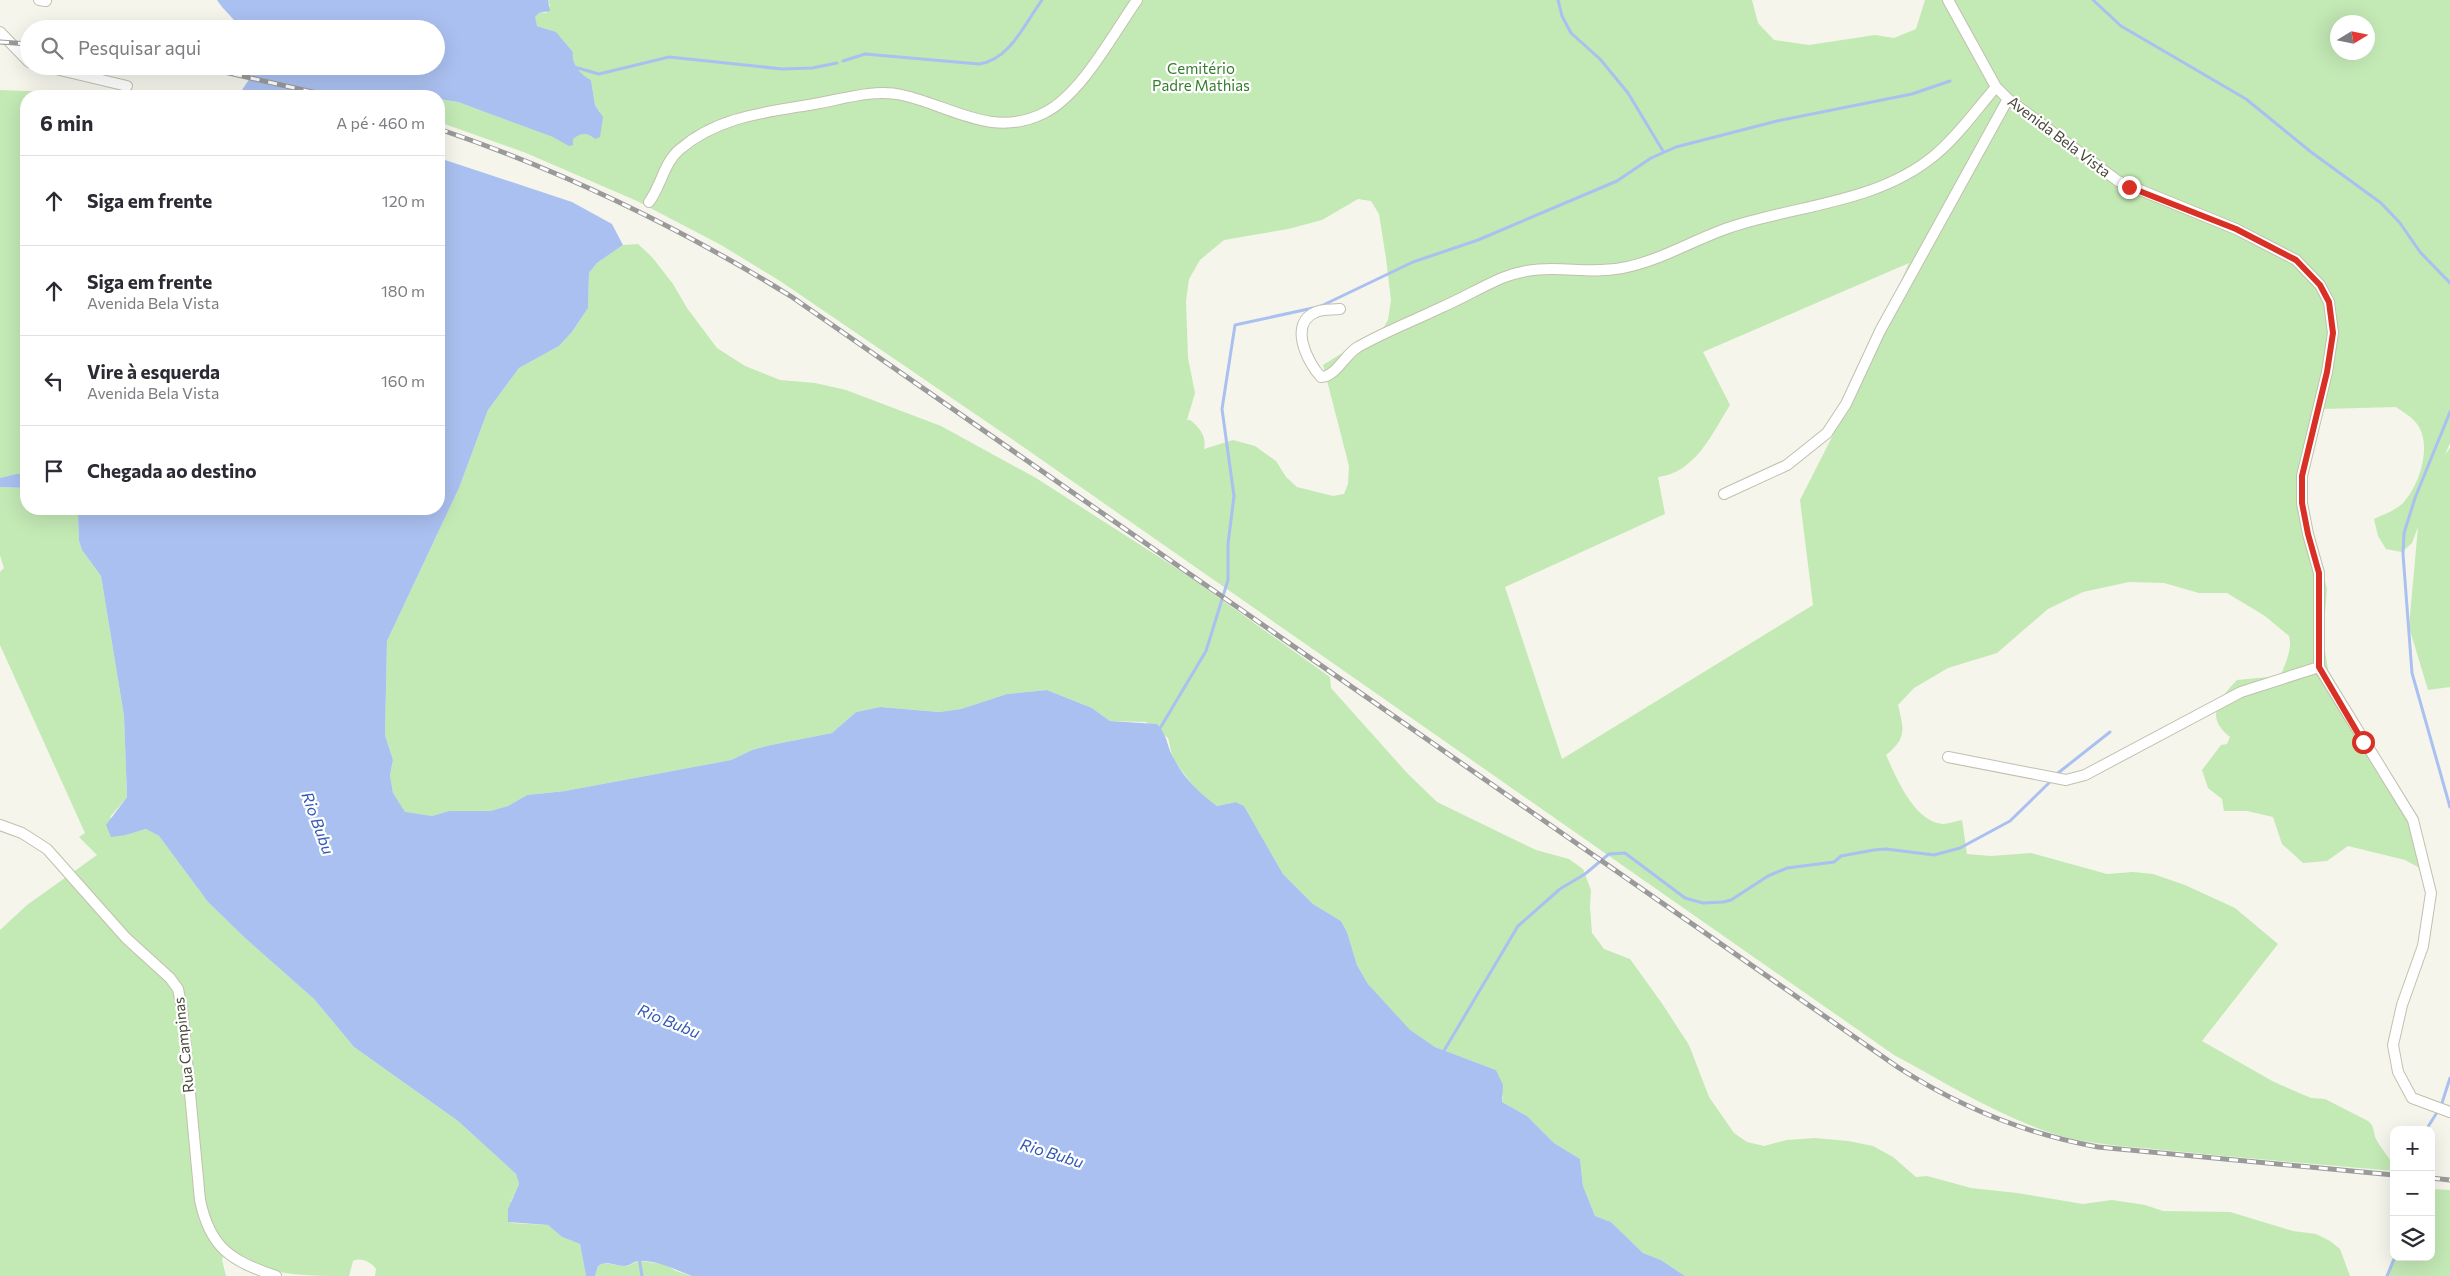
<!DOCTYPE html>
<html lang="pt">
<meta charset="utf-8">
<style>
body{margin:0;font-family:Commissioner,sans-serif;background:#f2f2f3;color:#2b2b33}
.controls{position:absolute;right:15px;bottom:15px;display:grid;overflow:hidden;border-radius:10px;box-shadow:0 5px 20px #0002}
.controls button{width:45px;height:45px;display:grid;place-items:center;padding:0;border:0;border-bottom:1px solid #e1e1e2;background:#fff;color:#2b2b33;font:25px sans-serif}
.compass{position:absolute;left:2330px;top:15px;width:45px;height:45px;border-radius:50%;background:#fff;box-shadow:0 5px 20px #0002;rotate:80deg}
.stop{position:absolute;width:15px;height:15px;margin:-11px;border:4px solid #d93025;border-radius:50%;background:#fff}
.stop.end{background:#d93025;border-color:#fff;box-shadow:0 1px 5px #0008}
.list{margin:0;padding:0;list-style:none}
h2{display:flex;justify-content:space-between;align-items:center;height:65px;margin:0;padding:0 20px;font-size:21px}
h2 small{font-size:16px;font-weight:400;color:#7c7c81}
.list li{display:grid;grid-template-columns:32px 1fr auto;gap:15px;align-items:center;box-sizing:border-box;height:90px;padding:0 20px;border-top:1px solid #e1e1e2}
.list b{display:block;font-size:19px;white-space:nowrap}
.list p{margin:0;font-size:16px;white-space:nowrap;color:#7c7c81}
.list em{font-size:16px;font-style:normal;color:#7c7c81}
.icon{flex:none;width:28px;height:28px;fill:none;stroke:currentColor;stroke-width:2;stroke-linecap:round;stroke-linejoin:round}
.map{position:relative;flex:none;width:2450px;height:1276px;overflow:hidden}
.search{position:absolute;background:#fff;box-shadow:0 5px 20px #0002;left:20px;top:20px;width:425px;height:55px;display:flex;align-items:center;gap:12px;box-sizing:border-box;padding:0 18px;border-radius:28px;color:#7c7c81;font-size:19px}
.panel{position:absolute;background:#fff;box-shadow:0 5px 20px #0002;left:20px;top:90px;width:425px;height:425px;border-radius:20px}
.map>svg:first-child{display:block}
.green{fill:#c3e9b5;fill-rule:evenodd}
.water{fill:#aac0f0}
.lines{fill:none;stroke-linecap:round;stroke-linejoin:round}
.stream{stroke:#aac0f0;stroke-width:3}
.street-casing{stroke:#c1c0ae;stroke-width:12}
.street{stroke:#fff;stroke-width:10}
.rail-casing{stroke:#9a9a9a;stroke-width:5}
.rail{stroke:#fff;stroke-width:3;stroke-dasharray:9;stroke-linecap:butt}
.route{stroke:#d93025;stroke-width:6}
.labels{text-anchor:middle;stroke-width:4.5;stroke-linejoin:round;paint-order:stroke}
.park-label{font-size:15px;fill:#347c2c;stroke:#fff}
.street-label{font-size:15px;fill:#4a4839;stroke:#fff}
.water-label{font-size:16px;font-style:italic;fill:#3259b6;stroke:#fff}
</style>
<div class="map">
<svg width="2450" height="1276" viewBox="0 0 2450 1276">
<rect width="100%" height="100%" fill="#f5f5ec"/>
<path class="green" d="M 548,0 L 1752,0 L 1758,23 L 1774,40 L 1809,45 L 1875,35 L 1894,38 L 1916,29 L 1925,0 L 2450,0 L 2450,443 L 2445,455 L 2450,448 L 2450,687 L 2428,690 L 2409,627 L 2418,527 L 2412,543 L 2402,552 L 2386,549 L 2378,536 L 2374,519 C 2383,515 2394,511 2402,504 C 2419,487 2433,445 2417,424 C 2412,417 2403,412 2396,407 L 2322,409 L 2312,438 L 2311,462 L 2307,467 L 2304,494 L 2327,589 L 2323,638 L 2329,676 L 2403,795 L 2427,872 L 2405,860 L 2348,846 L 2327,861 L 2303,863 L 2282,844 L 2273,817 L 2247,811 L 2224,811 L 2222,799 L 2208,788 L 2202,770 L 2221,745 L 2227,744 L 2230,737 C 2204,717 2219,699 2237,680 L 2280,676 C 2285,665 2293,648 2289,636 L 2265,616 L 2227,593 L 2199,593 L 2164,583 L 2129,582 L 2083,592 L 2048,609 L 1997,653 L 1948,668 L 1914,688 L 1898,705 C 1904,730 1907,738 1886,755 C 1896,777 1914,822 1943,824 C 1948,824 1956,821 1962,820 L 1967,854 L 1991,856 L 2031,853 L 2107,874 L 2133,872 L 2153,874 L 2185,885 L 2235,908 L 2278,944 L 2202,1041 L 2274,1082 L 2311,1098 L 2325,1099 L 2368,1121 C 2375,1126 2373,1133 2376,1139 C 2382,1151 2392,1158 2394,1171 C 2317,1164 2240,1158 2163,1150 C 2128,1146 2091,1145 2057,1135 C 2000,1117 1946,1083 1894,1055 L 1022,446 L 780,281 L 721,245 L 637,201 L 526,153 L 439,122 L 439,99 L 458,102 L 559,139 C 582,139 586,128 600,112 L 595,105 L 591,80 C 580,75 571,65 573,52 L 560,37 L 550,30 L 537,26 L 534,17 L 539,13 L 546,13 L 550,6 ZM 2338,22 L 2368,22 L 2368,52 L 2338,52 ZM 1358,199 L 1371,201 L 1379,214 L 1386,258 L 1391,300 L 1388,320 L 1377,338 L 1344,352 L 1323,365 L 1349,466 L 1348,484 L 1344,494 L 1333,496 L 1297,487 L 1286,477 L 1276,461 L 1255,446 L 1233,440 L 1204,449 C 1207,436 1199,427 1190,420 L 1187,420 L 1195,393 L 1188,358 L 1186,301 L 1189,279 L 1200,260 L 1224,240 L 1288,229 L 1322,220 ZM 1909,263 L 1831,439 L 1800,500 L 1813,605 L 1562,759 L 1505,587 L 1665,514 L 1658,477 C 1695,473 1712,434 1730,405 L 1703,352 Z
M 0,90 L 52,92 L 69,96 L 26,96 L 26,474 L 16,474 L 0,478 Z
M 638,244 L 652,257 L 673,284 L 687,308 L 717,348 L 745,366 L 780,380 L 815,383 L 846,390 L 941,426 L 1036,478 L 1187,575 L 1330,677 L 1331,688 L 1408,774 L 1437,802 L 1536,850 L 1569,859 L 1583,869 L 1591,890 L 1590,907 L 1592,933 L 1604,949 L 1630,959 L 1661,1002 L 1689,1045 L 1709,1097 L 1734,1133 L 1747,1142 L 1764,1146 L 1787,1140 L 1815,1138 L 1848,1141 L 1873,1146 L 1893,1157 L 1916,1177 L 1927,1176 L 1971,1188 L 2017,1193 L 2083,1204 L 2112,1200 L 2145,1205 L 2163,1211 L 2230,1212 L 2293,1231 L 2316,1234 L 2330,1241 L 2340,1249 L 2350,1276 L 1685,1276 L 1661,1260 L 1643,1253 L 1611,1222 L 1595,1216 L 1583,1186 L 1580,1159 L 1554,1143 L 1527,1116 L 1502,1102 L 1503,1097 L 1496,1070 L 1435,1047 L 1410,1031 L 1368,984 L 1357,965 L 1347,932 L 1341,921 L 1313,904 L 1283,874 L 1244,806 L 1236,802 L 1217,806 L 1198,792 L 1173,759 L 1168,738 L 1146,722 L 1110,721 L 1092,708 L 1047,690 L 1007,694 L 961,709 L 939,712 L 880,707 L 856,712 L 832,733 L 771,745 L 752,750 L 731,760 L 565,791 L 527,795 L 508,806 L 490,811 L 449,811 L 432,816 L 405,813 L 393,793 L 390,775 L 393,760 L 385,735 L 387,641 L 459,488 L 488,410 L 519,368 L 559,346 L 572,332 L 588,308 L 589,273 L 597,263 L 623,245 Z
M 0,487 L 26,488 L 26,509 L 76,509 L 78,516 L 79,541 L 82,550 L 101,576 L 124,716 L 127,797 L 110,817 L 126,835 L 146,829 L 159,836 L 208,902 L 245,938 L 314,999 L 354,1047 L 458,1121 L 516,1174 L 519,1184 L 511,1201 L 511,1223 L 548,1225 L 562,1237 L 580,1244 L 586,1276 L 375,1276 L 376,1269 C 371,1262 361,1257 353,1261 L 349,1276 C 323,1276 294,1276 270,1270 C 255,1264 241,1249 224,1254 L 222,1260 L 226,1276 L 0,1276 L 0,930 L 27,905 L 97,855 L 79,837 L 85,833 L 0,645 L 0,572 L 4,568 L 0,555 Z
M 2431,1189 L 2450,1190 L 2450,1276 L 2386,1276 L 2394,1254 L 2394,1257 L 2431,1257 Z
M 639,1261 L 664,1264 L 676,1271 L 692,1276 L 595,1276 L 598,1266 C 609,1260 616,1267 627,1266 C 631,1265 635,1262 639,1261 Z"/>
<path class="water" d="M 217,0 L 548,0 L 550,11 L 539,13 L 535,17 L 537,26 L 556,32 L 573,52 C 571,65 581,75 591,80 L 595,105 L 603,117 L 600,137 L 595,139 C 587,132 581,133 573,139 L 573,145 L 569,146 L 553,137 L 458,102 L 439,99 L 439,96 L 410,94 L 369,96 L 359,93 L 347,96 L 238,96 L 254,72 L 254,66 L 436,66 L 436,29 L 241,29 C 234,18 224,11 217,0 Z
M 439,158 L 572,202 L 612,224 L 623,245 L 597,263 L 589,273 L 588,308 L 572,332 L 559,346 L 519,368 L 488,410 L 459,488 L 387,641 L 385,735 L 393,760 L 390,775 L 393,793 L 405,812 L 432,816 L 449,811 L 490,811 L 508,806 L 527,795 L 565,791 L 731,760 L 752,750 L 771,745 L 832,733 L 856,712 L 880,707 L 939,712 L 961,709 L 1007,694 L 1047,690 L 1092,708 L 1110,721 L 1157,724 C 1169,738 1166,745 1174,759 C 1185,779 1199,793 1217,806 L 1236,802 L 1244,806 L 1283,874 L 1313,904 L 1341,921 L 1347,932 L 1357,965 L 1368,984 L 1410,1030 L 1435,1047 L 1496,1070 L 1503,1085 L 1502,1102 L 1527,1116 L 1554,1143 L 1580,1159 L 1583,1186 L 1595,1216 L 1611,1222 L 1643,1253 L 1661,1260 L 1685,1276 L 692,1276 C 675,1270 658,1260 639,1261 C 634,1261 630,1266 624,1266 C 614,1266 608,1260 598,1266 L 595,1276 L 586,1276 L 580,1244 L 562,1237 L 548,1225 L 508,1222 L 508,1209 L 519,1184 L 516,1174 L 458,1121 L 354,1047 L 314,999 L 245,938 L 208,902 L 159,836 L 146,829 L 126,835 L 111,837 L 106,825 L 127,797 L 124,716 L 101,576 L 82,550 L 79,541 L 78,516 L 76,509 L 439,509 Z
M 16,474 L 26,474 L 26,488 L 0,487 L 0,478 Z"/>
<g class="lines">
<path class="stream" d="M 1558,0 L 1562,16 L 1571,33 L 1600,59 L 1628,93 L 1663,151
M 2093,0 L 2121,26 L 2246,99 L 2311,152 L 2381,203 L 2400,223 L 2420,252 L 2450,283
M 843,61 L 865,54 L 979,64 C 1010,60 1025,23 1042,0
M 574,67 L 599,74 L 669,57 L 782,69 L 812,68 L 837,63
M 1319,307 L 1413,262 L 1478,240 L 1617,181 L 1651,158 L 1676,147 L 1777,121 L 1912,94 L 1950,81
M 2450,412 L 2415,498 L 2404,533 L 2403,554 L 2412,673 L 2450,807
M 1159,730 L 1206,651 L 1228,580 L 1228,544 L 1234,496 L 1222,409 L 1235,325 L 1313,308
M 2058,773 L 2110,732
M 1442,1054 L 1518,926 L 1560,889 L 1585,874 L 1609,854 L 1625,853 L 1685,898 L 1703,903 L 1723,902 L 1731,900 L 1768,876 L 1787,868 L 1834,862 L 1841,856 L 1874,850 L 1886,849 L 1934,855 L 1960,848 L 2010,821 L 2052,780
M 2441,1106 L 2450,1078
M 2426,1130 L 2436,1114
M 639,1257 L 642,1276
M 2387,1276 L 2395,1257"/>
<defs>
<path id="street" d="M 39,0 L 46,1
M 1948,0 L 1996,87 L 2008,99 L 2118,181 L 2236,229 L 2296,260 L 2320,285 L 2329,302 L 2333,333 L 2327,372 L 2302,476 L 2302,503 L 2308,534 L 2319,573 L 2319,667 L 2413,820 L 2431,893 L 2423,946 L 2402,1005 L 2393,1045 L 2398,1072 L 2412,1098 L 2450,1112
M 0,32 L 29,62
M 43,66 L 127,86
M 649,202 C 661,186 664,163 679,150 C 719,115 770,112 820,103 C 846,98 876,89 902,95 C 952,106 992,139 1044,113 C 1081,95 1113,34 1137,0
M 1340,309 C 1332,310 1323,309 1316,312 C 1288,323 1307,362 1321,377 C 1336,377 1345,354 1358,347 C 1384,332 1413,321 1440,308 C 1461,299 1481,287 1502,278 C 1546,260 1581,276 1622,268 C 1660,261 1693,240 1728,228 C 1796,205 1878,203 1935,155 C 1958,136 1976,110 1996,87
M 1724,494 L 1787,465 L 1827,433 L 1846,404 L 1880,331 L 2008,99
M 1948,757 L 2066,780 L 2085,775 L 2241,692 L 2319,667
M 0,825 L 22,833 L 47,849 L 126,938 L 170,978 L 178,989 L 182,1008 L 200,1200 C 210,1248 231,1261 276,1276"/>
</defs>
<use href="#street" class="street-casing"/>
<use href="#street" class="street"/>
<defs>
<path id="rail" d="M 0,42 L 29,44
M 198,66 L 330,96
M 439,129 C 563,171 681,228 792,297 L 1899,1068 C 1960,1107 2026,1134 2098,1147 L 2394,1175
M 2431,1178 L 2450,1180"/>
</defs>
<use href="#rail" class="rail-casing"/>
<use href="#rail" class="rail"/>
</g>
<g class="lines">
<path class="route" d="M 2129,187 L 2236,229 L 2296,260 L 2320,285 L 2329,302 L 2333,333 L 2327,372 L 2302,476 L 2302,503 L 2308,534 L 2319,573 L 2319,667 L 2363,742"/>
</g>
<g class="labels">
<g class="park-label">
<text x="1201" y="74">Cemitério<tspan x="1201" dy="17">Padre Mathias</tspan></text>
</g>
<g class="street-label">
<text transform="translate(2059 137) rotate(37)" y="5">Avenida Bela Vista</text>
<text transform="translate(184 1045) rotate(-96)" y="5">Rua Campinas</text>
</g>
<g class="water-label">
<text transform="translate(318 823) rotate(70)" y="6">Rio Bubu</text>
<text transform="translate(669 1021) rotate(22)" y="6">Rio Bubu</text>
<text transform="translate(1052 1153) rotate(17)" y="6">Rio Bubu</text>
</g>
</g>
</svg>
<div class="controls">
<button>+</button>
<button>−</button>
<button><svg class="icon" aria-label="layers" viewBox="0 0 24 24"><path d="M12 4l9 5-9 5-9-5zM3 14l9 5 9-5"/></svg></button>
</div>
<svg class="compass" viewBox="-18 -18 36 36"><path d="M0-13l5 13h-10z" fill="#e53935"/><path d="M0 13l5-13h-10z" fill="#7c7c81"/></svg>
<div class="stop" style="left:2363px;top:742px"></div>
<div class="stop end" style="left:2129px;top:187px"></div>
<div class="search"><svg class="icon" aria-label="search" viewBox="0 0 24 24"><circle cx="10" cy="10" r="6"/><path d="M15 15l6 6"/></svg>Pesquisar aqui</div>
<section class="panel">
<h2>6 min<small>A pé · 460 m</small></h2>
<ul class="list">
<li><svg class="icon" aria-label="ahead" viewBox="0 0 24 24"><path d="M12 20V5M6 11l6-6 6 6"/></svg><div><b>Siga em frente</b></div><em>120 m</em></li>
<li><svg class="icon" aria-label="ahead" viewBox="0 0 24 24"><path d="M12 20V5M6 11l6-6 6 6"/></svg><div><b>Siga em frente</b><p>Avenida Bela Vista</p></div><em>180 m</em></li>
<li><svg class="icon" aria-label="left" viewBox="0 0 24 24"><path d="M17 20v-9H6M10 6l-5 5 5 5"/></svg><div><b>Vire à esquerda</b><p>Avenida Bela Vista</p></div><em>160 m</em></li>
<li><svg class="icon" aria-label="arrive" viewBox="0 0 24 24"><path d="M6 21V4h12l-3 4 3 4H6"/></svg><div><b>Chegada ao destino</b></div></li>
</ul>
</section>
</div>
